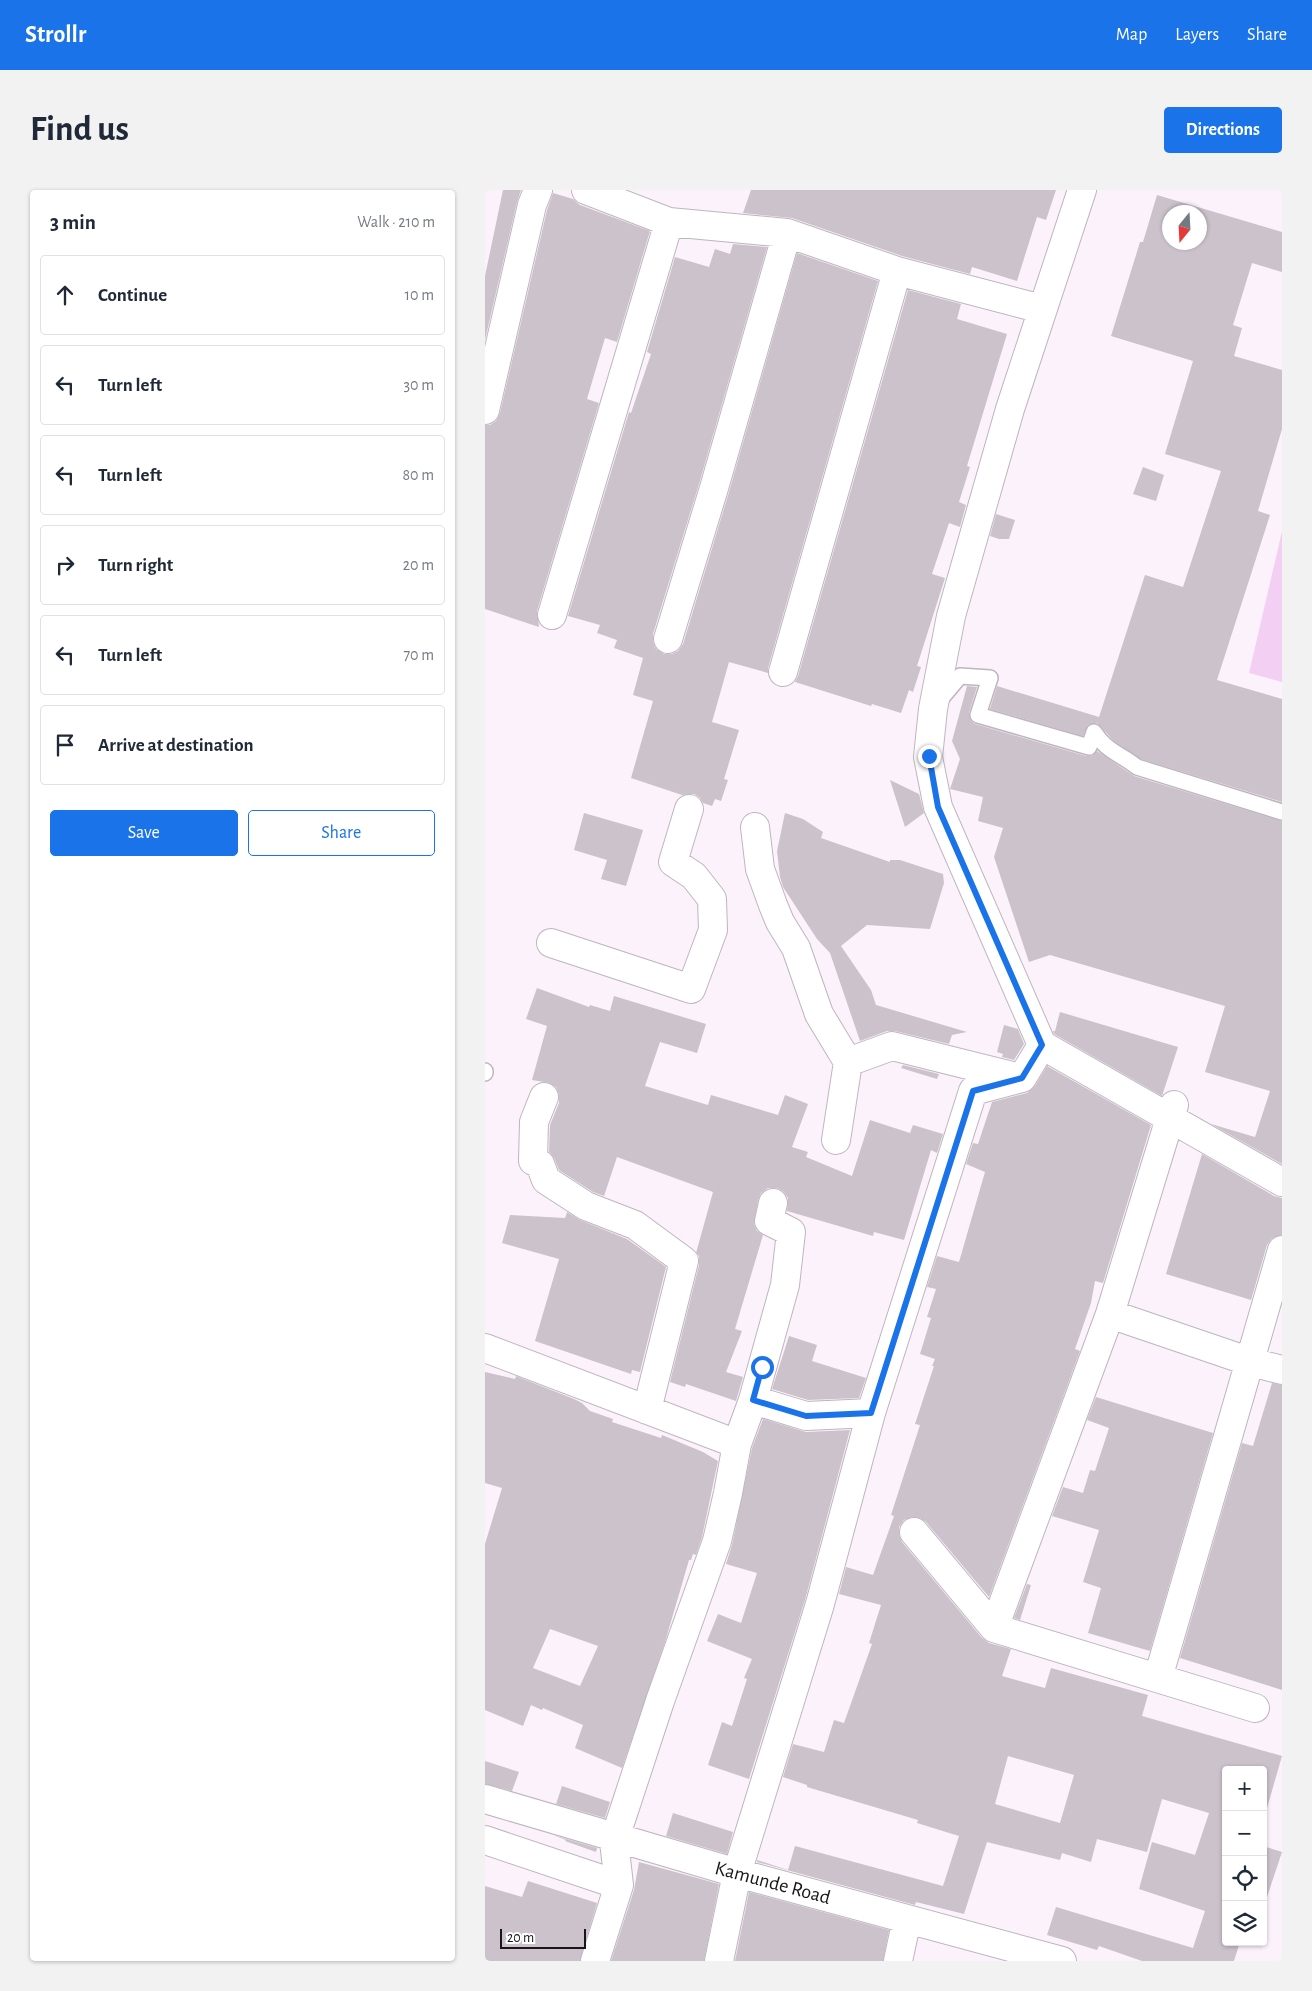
<!DOCTYPE html>
<meta charset="utf-8">
<style>
body{margin:0;font-family:"Alegreya Sans",sans-serif;background:#f2f2f3;color:#1f2937}
.controls{position:absolute;right:15px;bottom:15px;display:grid;overflow:hidden;border-radius:5px;box-shadow:0 1px 4px #0004}
.controls button{width:45px;height:45px;display:grid;place-items:center;padding:0;border:0;border-bottom:1px solid #e0e1e3;background:#fff;color:#1f2937;font:25px sans-serif}
.compass{position:absolute;left:677px;top:15px;width:45px;height:45px;border-radius:50%;background:#fff;box-shadow:0 1px 4px #0004;rotate:198deg}
.scale{position:absolute;left:15px;bottom:12px;width:86px;box-sizing:border-box;padding-left:5px;border:2px solid #191519;border-top:0;font-size:14px;line-height:18px;white-space:nowrap;color:#191519;-webkit-text-stroke:4px #fff;paint-order:stroke}
.stop{position:absolute;width:15px;height:15px;margin:-11px;border:4px solid #1a73e8;border-radius:50%;background:#fff}
.stop.end{background:#1a73e8;border-color:#fff;box-shadow:0 1px 5px #0008}
.list{margin:0;padding:0;list-style:none}
h2{display:flex;justify-content:space-between;align-items:center;height:65px;margin:0;padding:0 20px;font-size:21px}
h2 small{font-size:16px;font-weight:400;color:#747a83}
.list li{display:grid;grid-template-columns:32px 1fr auto;gap:15px;align-items:center;box-sizing:border-box;height:80px;margin:0 10px 10px;padding:0 10px;border:1px solid #e0e1e3;border-radius:5px}
.list b{display:block;font-size:19px;white-space:nowrap}
.list em{font-size:16px;font-style:normal;color:#747a83}
.actions{display:flex;gap:10px;padding:15px 20px}
.actions a{flex:1;padding:11px 0;border:1px solid #1a73e8;border-radius:5px;text-align:center;font-size:18px;color:#1a73e8}
.actions .main{background:#1a73e8;color:#fff}
.icon{flex:none;width:28px;height:28px;fill:none;stroke:currentColor;stroke-width:2;stroke-linecap:round;stroke-linejoin:round}
.map{position:relative;flex:none;width:797px;height:1771px;overflow:hidden;border-radius:5px}
header{display:flex;align-items:center;gap:30px;box-sizing:border-box;height:70px;padding:0 25px;background:#1a73e8;color:#fff}
header strong{font-size:24px}
nav{display:flex;gap:28px;margin-inline-start:auto;font-size:18px}
.intro{display:flex;align-items:center;justify-content:space-between;box-sizing:border-box;height:120px;padding:0 30px}
h1{margin:0;font-size:35px}
.button{padding:12px 22px;border-radius:5px;background:#1a73e8;color:#fff;font-size:18px;font-weight:700}
main{display:flex;gap:30px;padding:0 30px}
aside{flex:1;background:#fff;border-radius:5px;box-shadow:0 1px 4px #0004}
.map>svg:first-child{display:block}
.green{fill:#f3cff4}
.building{fill:#cbc2cc;fill-rule:evenodd}
.lines{fill:none;stroke-linecap:round;stroke-linejoin:round}
.service-casing{stroke:#beb5bf;stroke-width:18}
.minor-casing{stroke:#beb5bf;stroke-width:30}
.service{stroke:#fff;stroke-width:15}
.minor{stroke:#fff;stroke-width:28}
.route{stroke:#1a73e8;stroke-width:6}
.labels{text-anchor:middle;stroke-width:4;stroke-linejoin:round;paint-order:stroke}
.street-label{font-size:20px;fill:#191519;stroke:#fff}
</style>
<header>
<strong>Strollr</strong>
<nav><a>Map</a><a>Layers</a><a>Share</a></nav>
</header>
<div class="intro"><h1>Find us</h1><a class="button">Directions</a></div>
<main>
<aside>
<h2>3 min<small>Walk · 210 m</small></h2>
<ul class="list">
<li><svg class="icon" aria-label="ahead" viewBox="0 0 24 24"><path d="M12 20V5M6 11l6-6 6 6"/></svg><div><b>Continue</b></div><em>10 m</em></li>
<li><svg class="icon" aria-label="left" viewBox="0 0 24 24"><path d="M17 20v-9H6M10 6l-5 5 5 5"/></svg><div><b>Turn left</b></div><em>30 m</em></li>
<li><svg class="icon" aria-label="left" viewBox="0 0 24 24"><path d="M17 20v-9H6M10 6l-5 5 5 5"/></svg><div><b>Turn left</b></div><em>80 m</em></li>
<li><svg class="icon" aria-label="right" viewBox="0 0 24 24"><path d="M7 20v-9h11M14 6l5 5-5 5"/></svg><div><b>Turn right</b></div><em>20 m</em></li>
<li><svg class="icon" aria-label="left" viewBox="0 0 24 24"><path d="M17 20v-9H6M10 6l-5 5 5 5"/></svg><div><b>Turn left</b></div><em>70 m</em></li>
<li><svg class="icon" aria-label="arrive" viewBox="0 0 24 24"><path d="M6 21V4h12l-3 4 3 4H6"/></svg><div><b>Arrive at destination</b></div></li>
</ul>
<div class="actions"><a class="main">Save</a><a>Share</a></div>
</aside>
<div class="map">
<svg width="797" height="1771" viewBox="0 0 797 1771">
<rect width="100%" height="100%" fill="#fcf2fc"/>
<path class="green" d="M 797,341 L 797,492 L 764,483 Z"/>
<path class="building" d="M 18,0 L 36,0 L 32,12 L 0,150 L 0,86 Z
M 266,0 L 571,0 L 561,30 L 552,27 L 532,91 L 487,77 L 485,84 L 417,66 L 307,28 L 258,23 Z
M 68,3 L 88,9 L 95,15 L 165,41 L 132,152 L 120,148 L 102,209 L 114,213 L 52,421 L 54,437 L 0,419 L 0,235 L 5,235 L 11,231 L 15,223 L 62,20 Z
M 672,5 L 797,42 L 797,82 L 767,73 L 748,135 L 757,138 L 749,166 L 797,180 L 797,239 L 773,321 L 785,325 L 732,490 L 797,509 L 797,612 L 656,569 L 629,551 L 612,533 L 603,535 L 598,546 L 505,519 L 512,496 L 614,527 L 660,385 L 698,397 L 736,281 L 680,264 L 708,171 L 626,146 L 655,52 L 658,52 ZM 684,22 L 714,22 L 714,52 L 684,52 Z
M 248,54 L 282,57 L 214,294 L 168,444 L 168,452 L 171,459 L 179,464 L 187,464 L 193,461 L 198,454 L 244,302 L 312,63 L 393,91 L 283,478 L 283,483 L 244,472 L 227,532 L 254,540 L 239,589 L 243,590 L 236,611 L 230,609 L 227,616 L 218,613 L 215,608 L 209,604 L 197,605 L 146,588 L 168,511 L 148,505 L 158,468 L 129,458 L 132,450 L 112,443 L 115,435 L 83,426 L 144,222 L 146,223 L 166,164 L 162,162 L 190,67 L 224,77 L 230,59 L 245,64 Z
M 423,100 L 476,114 L 472,129 L 522,144 L 482,276 L 485,277 L 474,312 L 481,315 L 475,337 L 464,333 L 447,384 L 460,388 L 432,476 L 436,477 L 428,502 L 424,500 L 416,523 L 387,514 L 386,516 L 310,492 L 313,486 Z
M 658,277 L 679,285 L 671,311 L 648,304 Z
M 511,324 L 530,330 L 524,349 L 514,349 L 505,346 Z
M 482,496 L 492,497 L 484,523 L 486,531 L 490,534 L 601,566 L 607,566 L 612,561 L 649,586 L 797,631 L 797,974 L 726,934 L 770,947 L 785,901 L 720,882 L 740,816 L 565,765 L 544,772 L 509,667 L 518,638 L 493,631 L 498,607 L 465,599 L 475,569 L 467,551 Z
M 405,590 L 434,604 L 439,623 L 420,637 Z
M 99,623 L 158,640 L 141,696 L 116,689 L 122,670 L 89,660 Z
M 300,623 L 318,629 L 338,642 L 336,648 L 405,672 L 405,670 L 415,670 L 458,684 L 459,693 L 445,739 L 382,735 L 356,756 L 386,800 L 391,815 L 482,842 L 467,845 L 464,854 L 410,841 L 402,841 L 375,851 L 345,763 L 332,749 L 298,697 L 295,687 L 292,661 Z
M 52,798 L 104,817 L 105,815 L 125,821 L 129,806 L 221,834 L 212,863 L 175,852 L 160,896 L 223,915 L 226,905 L 293,925 L 300,905 L 323,914 L 307,957 L 323,962 L 321,967 L 367,986 L 385,930 L 425,943 L 428,935 L 458,944 L 452,963 L 446,960 L 419,1050 L 389,1042 L 388,1046 L 302,1021 L 303,1008 L 298,1001 L 292,998 L 283,998 L 276,1003 L 273,1010 L 269,1034 L 272,1041 L 278,1045 L 250,1139 L 257,1141 L 241,1182 L 258,1187 L 251,1211 L 201,1194 L 200,1197 L 185,1192 L 214,1075 L 214,1066 L 211,1063 L 228,1002 L 132,967 L 119,1006 L 108,1002 L 74,980 L 69,968 L 64,961 L 65,935 L 74,913 L 74,904 L 71,897 L 65,893 L 47,890 L 62,836 L 41,829 Z
M 575,822 L 693,857 L 677,906 L 569,844 L 568,841 L 570,841 Z
M 519,835 L 533,839 L 539,854 L 529,870 L 517,867 L 518,864 L 512,862 Z
M 418,875 L 454,884 L 452,889 L 416,878 Z
M 562,876 L 666,935 L 618,1093 L 610,1091 L 606,1113 L 590,1159 L 595,1161 L 504,1407 L 441,1332 L 435,1328 L 427,1327 L 419,1330 L 414,1337 L 414,1345 L 417,1352 L 497,1448 L 504,1453 L 526,1459 L 517,1486 L 560,1498 L 566,1478 L 663,1505 L 657,1526 L 797,1566 L 778,1632 L 778,1580 L 741,1580 L 741,1752 L 755,1752 L 749,1771 L 657,1771 L 614,1756 L 612,1760 L 562,1745 L 571,1717 L 708,1758 L 720,1721 L 654,1699 L 667,1652 L 710,1665 L 724,1623 L 677,1609 L 662,1662 L 612,1649 L 606,1672 L 577,1663 L 575,1670 L 502,1652 L 479,1724 L 431,1712 L 430,1715 L 272,1672 L 272,1670 L 303,1680 L 310,1656 L 458,1696 L 474,1646 L 432,1633 L 433,1630 L 322,1597 L 322,1595 L 298,1587 L 308,1554 L 339,1562 L 349,1530 L 359,1533 L 387,1454 L 384,1453 L 396,1415 L 354,1404 L 361,1377 L 388,1385 L 409,1326 L 406,1325 L 435,1235 L 430,1234 L 449,1176 L 447,1176 L 450,1169 L 435,1164 L 446,1128 L 442,1127 L 451,1099 L 442,1097 L 452,1066 L 474,1072 L 500,982 L 481,974 L 488,953 L 493,954 L 507,912 L 542,903 L 550,896 ZM 523,1566 L 589,1585 L 575,1633 L 510,1614 Z
M 717,964 L 789,1006 L 797,1008 L 797,1045 L 787,1048 L 782,1055 L 766,1110 L 681,1084 Z
M 82,1022 L 95,1030 L 142,1049 L 181,1077 L 155,1182 L 147,1180 L 146,1184 L 50,1151 L 74,1069 L 17,1053 L 25,1025 L 80,1028 Z
M 304,1146 L 332,1155 L 327,1171 L 381,1188 L 374,1208 L 323,1210 L 287,1199 Z
M 0,1182 L 30,1189 L 31,1186 L 89,1209 L 97,1213 L 105,1221 L 128,1229 L 127,1232 L 176,1248 L 177,1245 L 218,1262 L 233,1271 L 217,1347 L 211,1365 L 208,1364 L 206,1370 L 204,1370 L 180,1452 L 137,1578 L 90,1558 L 98,1535 L 58,1518 L 57,1520 L 46,1515 L 38,1536 L 0,1520 L 0,1354 L 17,1298 L 0,1293 ZM 65,1439 L 113,1456 L 95,1496 L 48,1478 Z
M 787,1193 L 797,1195 L 797,1500 L 695,1468 L 757,1253 L 768,1256 Z
M 611,1207 L 728,1243 L 665,1461 L 603,1443 L 616,1398 L 598,1392 L 614,1340 L 567,1326 L 578,1297 L 598,1303 L 605,1280 L 610,1281 L 624,1238 L 602,1230 Z
M 278,1229 L 321,1242 L 365,1240 L 320,1410 L 264,1589 L 223,1575 L 237,1532 L 247,1536 L 262,1489 L 259,1488 L 267,1469 L 222,1451 L 233,1424 L 256,1433 L 272,1383 L 241,1374 L 247,1355 L 267,1258 Z
M 542,1394 L 546,1395 L 535,1430 L 529,1428 Z
M 0,1571 L 34,1582 L 27,1601 L 0,1594 Z
M 77,1596 L 125,1612 L 120,1628 L 71,1614 Z
M 188,1623 L 248,1642 L 242,1664 L 181,1646 Z
M 68,1645 L 112,1658 L 111,1662 L 80,1651 L 81,1650 Z
M 778,1656 L 797,1662 L 780,1713 L 778,1713 Z
M 154,1672 L 234,1694 L 219,1771 L 126,1771 L 149,1700 Z
M 43,1691 L 112,1713 L 95,1771 L 0,1771 L 0,1696 L 37,1707 Z
M 264,1702 L 404,1740 L 398,1771 L 250,1771 Z"/>
<g class="lines">
<defs>
<path id="service" d="M 454,511 L 475,486 L 505,488 L 493,525 L 604,557 L 609,542 C 621,561 636,564 652,577 L 797,622
M 0,881 L 0,883"/>
<path id="minor" d="M 101,0 L 184,32 L 302,43 L 412,81 L 557,119
M 0,220 L 47,15 L 53,0
M 67,425 L 184,32
M 183,449 L 229,298 L 302,43
M 298,482 L 412,81
M 270,637 L 275,679 L 288,715 L 295,732 L 311,758 L 334,824 L 363,872 L 351,950
M 66,753 L 206,799 L 228,740 L 227,709 L 209,686 L 188,672 L 204,619
M 557,855 L 797,992
M 363,872 L 407,856 L 535,888
M 59,907 L 49,932 L 48,971 L 55,974 L 61,990 L 101,1016 L 150,1035 L 199,1071 L 162,1220
M 625,1124 L 766,1172 L 797,1180
M 0,1158 L 252,1254 L 268,1210 L 321,1226 L 386,1223
M 268,1210 L 300,1095 L 306,1042 L 284,1031 L 288,1013
M 429,1342 L 509,1438 L 770,1518
M 509,1438 L 625,1124 L 689,915
M 673,1488 L 797,1060
M 0,1609 L 252,1683 L 577,1771
M 0,1650 L 134,1695
M 110,1771 L 134,1695 L 129,1651 L 175,1511 L 232,1351 L 243,1303 L 252,1254
M 234,1771 L 252,1683 L 335,1414 L 386,1223 L 488,901 L 537,888 L 557,855 L 453,617 L 443,567 L 448,519 L 466,426 L 525,219 L 597,0
M 413,1771 L 422,1729"/>
</defs>
<use href="#service" class="service-casing"/>
<use href="#minor" class="minor-casing"/>
<use href="#service" class="service"/>
<use href="#minor" class="minor"/>
</g>
<g class="lines">
<path class="route" d="M 277,1177 L 268,1210 L 321,1226 L 386,1223 L 488,901 L 537,888 L 557,855 L 453,617 L 444,566"/>
</g>
<g class="labels">
<g class="street-label">
<text transform="translate(288 1692) rotate(15)" y="7">Kamunde Road</text>
</g>
</g>
</svg>
<div class="controls">
<button>+</button>
<button>−</button>
<button><svg class="icon" aria-label="locate" viewBox="0 0 24 24"><circle cx="12" cy="12" r="6"/><path d="M12 2v4M12 18v4M2 12h4M18 12h4"/></svg></button>
<button><svg class="icon" aria-label="layers" viewBox="0 0 24 24"><path d="M12 4l9 5-9 5-9-5zM3 14l9 5 9-5"/></svg></button>
</div>
<svg class="compass" viewBox="-18 -18 36 36"><path d="M0-13l5 13h-10z" fill="#e53935"/><path d="M0 13l5-13h-10z" fill="#747a83"/></svg>
<div class="scale">20 m</div>
<div class="stop" style="left:277px;top:1177px"></div>
<div class="stop end" style="left:444px;top:566px"></div>
</div>
</main>
